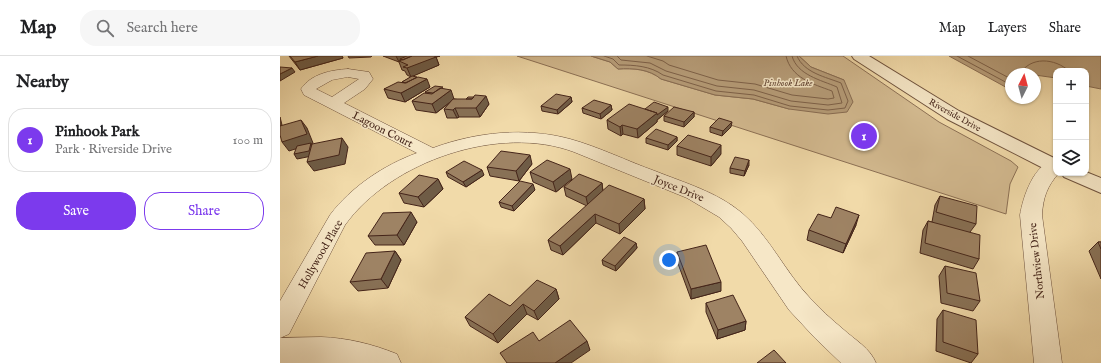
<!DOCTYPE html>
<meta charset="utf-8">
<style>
body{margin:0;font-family:"IM FELL English",serif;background:#f6f6f6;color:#202124}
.controls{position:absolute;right:12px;top:12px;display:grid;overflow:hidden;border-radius:8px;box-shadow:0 1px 3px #0004}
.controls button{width:36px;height:36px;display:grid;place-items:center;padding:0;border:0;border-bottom:1px solid #e0e0e0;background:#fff;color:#202124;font:20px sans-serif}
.compass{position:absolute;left:725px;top:12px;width:36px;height:36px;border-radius:50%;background:#fff;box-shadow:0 1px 3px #0004;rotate:6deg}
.you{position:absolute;left:389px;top:204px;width:14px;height:14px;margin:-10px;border:3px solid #fff;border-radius:50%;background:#1a73e8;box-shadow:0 0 0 6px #1a73e833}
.badge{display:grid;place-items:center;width:26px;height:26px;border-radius:50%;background:#7c3aed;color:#fff;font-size:13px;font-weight:700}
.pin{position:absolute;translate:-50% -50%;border:2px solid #fff;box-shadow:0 1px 4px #0006}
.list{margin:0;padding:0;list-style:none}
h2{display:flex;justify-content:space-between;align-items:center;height:52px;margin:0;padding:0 16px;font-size:17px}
h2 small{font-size:13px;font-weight:400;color:#757577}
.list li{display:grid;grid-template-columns:26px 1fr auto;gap:12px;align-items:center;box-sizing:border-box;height:64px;margin:0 8px 8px;padding:0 8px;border:1px solid #e0e0e0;border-radius:16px}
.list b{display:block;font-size:15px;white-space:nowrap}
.list p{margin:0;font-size:13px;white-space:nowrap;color:#757577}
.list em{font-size:13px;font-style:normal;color:#757577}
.actions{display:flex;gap:8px;padding:12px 16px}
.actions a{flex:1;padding:9px 0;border:1px solid #7c3aed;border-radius:16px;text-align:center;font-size:14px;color:#7c3aed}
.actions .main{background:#7c3aed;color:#fff}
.icon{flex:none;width:22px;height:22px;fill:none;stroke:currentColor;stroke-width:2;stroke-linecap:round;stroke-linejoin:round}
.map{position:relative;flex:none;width:821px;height:307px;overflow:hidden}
header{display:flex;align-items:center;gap:24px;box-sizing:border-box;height:56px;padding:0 20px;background:#fff;border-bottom:1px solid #e0e0e0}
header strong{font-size:19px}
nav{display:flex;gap:22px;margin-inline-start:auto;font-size:14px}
.search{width:280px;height:36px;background:#f6f6f6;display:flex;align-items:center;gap:10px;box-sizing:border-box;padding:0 14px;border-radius:16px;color:#757577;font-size:15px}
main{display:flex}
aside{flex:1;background:#fff}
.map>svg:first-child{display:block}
.green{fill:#d4bb91;stroke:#8c7055}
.water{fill:#b69c78;stroke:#886c52}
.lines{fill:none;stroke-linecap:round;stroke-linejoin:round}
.shore{stroke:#7d6048;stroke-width:1}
.minor-casing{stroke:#6f523d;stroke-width:1}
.tertiary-casing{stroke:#6f523d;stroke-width:2}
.minor{fill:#f6e7c7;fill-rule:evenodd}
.tertiary{fill:#f6e7c7;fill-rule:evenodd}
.wall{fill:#887156;stroke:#442419}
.shaded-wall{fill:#6f5c46;stroke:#442419}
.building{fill:#9e8364;stroke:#442419}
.labels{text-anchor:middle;stroke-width:3;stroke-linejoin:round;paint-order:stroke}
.far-street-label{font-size:9px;fill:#442419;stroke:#f6e7c7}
.far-water-label{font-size:10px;font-style:italic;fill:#664836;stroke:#f6e7c7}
.street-label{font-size:11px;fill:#442419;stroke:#f6e7c7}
</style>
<header>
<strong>Map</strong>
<div class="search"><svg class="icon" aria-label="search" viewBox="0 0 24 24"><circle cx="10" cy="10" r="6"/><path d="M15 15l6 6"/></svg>Search here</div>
<nav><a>Map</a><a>Layers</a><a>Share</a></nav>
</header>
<main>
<aside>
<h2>Nearby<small></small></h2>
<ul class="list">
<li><span class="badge">1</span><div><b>Pinhook Park</b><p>Park · Riverside Drive</p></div><em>100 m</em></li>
</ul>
<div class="actions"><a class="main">Save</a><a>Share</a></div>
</aside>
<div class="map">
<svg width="821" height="307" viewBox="0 0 821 307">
<rect width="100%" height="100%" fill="#f1daa9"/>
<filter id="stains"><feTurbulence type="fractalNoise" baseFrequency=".005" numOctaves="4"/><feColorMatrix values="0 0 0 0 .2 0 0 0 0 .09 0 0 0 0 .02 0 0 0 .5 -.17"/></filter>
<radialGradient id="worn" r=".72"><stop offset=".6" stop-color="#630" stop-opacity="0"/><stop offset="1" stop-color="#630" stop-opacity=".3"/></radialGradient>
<path class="green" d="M 237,0 L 311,0 L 330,6 L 338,13 C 353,12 369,13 381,23 L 435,39 L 473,43 L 509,53 L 564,24 L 531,11 L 519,0 L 563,0 L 659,66 L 731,105 L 738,111 L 730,128 L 726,158 Z"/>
<path class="water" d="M 311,0 L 519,0 L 531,11 L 564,24 L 573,46 L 567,56 L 548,58 L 509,53 L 473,43 L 435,39 L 381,23 C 369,13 353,12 338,13 L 330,6 Z
M 669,0 L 821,0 L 821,33 L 806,30 L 806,15 L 776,15 L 776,22 L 755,19 L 755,18 L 731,18 L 731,34 Z"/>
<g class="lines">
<path class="shore" d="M 324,0 L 333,3 L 339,9 C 355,9 370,10 383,19 L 436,35 L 474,39 L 510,50 L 548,54 L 565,52 L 568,45 L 561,27 C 546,21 524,17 517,0
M 337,0 L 341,4 L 370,7 L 386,15 L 437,30 L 474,34 L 511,45 L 548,49 L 562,47 L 557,31 C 541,24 517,19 512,0
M 367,0 L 383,5 L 389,9 L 438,24 L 475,28 L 512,39 L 548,43 L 554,42 L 552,35 C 533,28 511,22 506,0
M 677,0 L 731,29
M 688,0 L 731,23
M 740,18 C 750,0 775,2 789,15"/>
<defs>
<path id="minor" d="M 68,13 L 89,16 L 93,23 L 85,33 L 64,47 L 153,92 C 196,76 246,71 290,83 C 319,91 347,105 375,115 C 405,127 437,136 462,157 C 490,181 505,216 530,242 C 540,253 551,263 563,273 C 575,284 590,292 596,307 L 561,307 L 535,282 L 509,254 L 462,185 L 451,172 L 439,161 L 407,142 L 294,96 C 220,68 111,105 65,169 L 9,278 L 0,282 L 0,245 L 50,159 C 71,131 104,109 137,97 L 24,39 L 21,33 C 31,18 51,14 68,13 ZM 68,21 L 79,23 L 52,41 L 36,33 L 52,24 Z
M 776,104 L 776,117 L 779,117 C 767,130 763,142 762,159 L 782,307 L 754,307 L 740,159 C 743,141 754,106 776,104 Z
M 41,281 C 68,282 92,288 117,298 L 121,307 L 0,307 L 0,282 Z"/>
<path id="tertiary" d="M 572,0 L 589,0 L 679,55 L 776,103 L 776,117 L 769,115 L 667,63 L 574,3 Z
M 806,116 L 821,122 L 821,137 L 784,121 L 781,117 Z"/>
</defs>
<use href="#minor" class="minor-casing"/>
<use href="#tertiary" class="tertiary-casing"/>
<use href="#minor" class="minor"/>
<use href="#tertiary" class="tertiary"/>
</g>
<path class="wall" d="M 9,0 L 62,0 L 63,2 L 20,14 Z
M 68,0 L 92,0 L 91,1 L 69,2 Z
M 103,0 L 160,0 L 156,1 L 159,9 L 132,20 L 150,31 L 125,46 L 108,42 L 104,33 L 122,27 L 122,26 L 131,21 L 127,19 L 125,15 L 122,14 L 119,6 Z
M 163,33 L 174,43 L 209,48 L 200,61 L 179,61 L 177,62 L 167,62 L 164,53 L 172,45 L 156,57 L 136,54 L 132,45 L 146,37 L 145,36 Z
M 291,41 L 292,46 L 278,58 L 262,55 L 261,50 Z
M 331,49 L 332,54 L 321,63 L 303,57 L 302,52 Z
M 365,53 L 388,55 L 377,64 L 377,66 L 358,82 L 343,78 L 341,80 L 328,73 L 327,64 Z
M 414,56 L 414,61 L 404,71 L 384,65 L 384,60 Z
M 430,71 L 451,71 L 442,80 L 430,76 Z
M 397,81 L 397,85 L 388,94 L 366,87 L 366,82 Z
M 397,90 L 441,98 L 431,110 L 397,99 Z
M 252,108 L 239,125 L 210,120 L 207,111 Z
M 469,109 L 464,120 L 450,117 L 450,112 Z
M 166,116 L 204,119 L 186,131 L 168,121 Z
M 250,116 L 292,123 L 276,136 L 253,126 Z
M 158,123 L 163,133 L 144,151 L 124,147 L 119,137 Z
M 322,127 L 323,135 L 364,143 L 365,153 L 340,178 L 316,167 L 283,199 L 271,194 L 268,184 L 307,150 L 286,140 L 284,131 Z
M 255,134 L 234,155 L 221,151 L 219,146 Z
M 660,140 L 696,168 L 690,176 L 699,203 L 693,213 L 640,197 L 643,174 L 648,165 L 652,166 L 655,149 Z
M 551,162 L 576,169 L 563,197 L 527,184 L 529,174 Z
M 137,166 L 124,189 L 95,189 L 88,180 Z
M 818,186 L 821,186 L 821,223 L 809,195 Z
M 356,187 L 357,192 L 336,215 L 323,209 L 322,204 Z
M 115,195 L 121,204 L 108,232 L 78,235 L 70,226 Z
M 397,196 L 441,235 L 411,243 L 397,205 Z
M 665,210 L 700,245 L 693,255 L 661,247 L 659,220 Z
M 276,233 L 279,243 L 258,264 L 247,258 L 218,287 L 190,270 L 185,261 L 230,250 Z
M 426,247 L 466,265 L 465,274 L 437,283 L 426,256 Z
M 663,254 L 698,298 L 691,307 L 656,295 L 657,263 Z"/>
<path class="shaded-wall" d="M 38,0 L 62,0 L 63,2 L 20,14 L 15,6 Z
M 116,0 L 132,0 L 123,4 L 120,3 L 121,5 L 119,5 L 119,6 Z
M 147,0 L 160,0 L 156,1 L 159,9 L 131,21 L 127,12 Z
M 12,12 L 15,16 L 0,25 L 0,18 Z
M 147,23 L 150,31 L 125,46 L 121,37 Z
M 171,34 L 174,43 L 156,57 L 152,48 Z
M 206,40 L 209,48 L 200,61 L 196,52 Z
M 291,41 L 292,46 L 278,58 L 277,54 Z
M 331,49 L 332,54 L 321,63 L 320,58 Z
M 388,51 L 388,55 L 377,64 L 377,66 L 358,82 L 357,73 L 377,57 Z
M 175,52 L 179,61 L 177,62 L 173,54 Z
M 414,56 L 414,61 L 404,71 L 404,66 Z
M 0,61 L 2,69 L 0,70 Z
M 21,64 L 27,72 L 33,87 L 31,88 L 35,92 L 32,100 L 17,103 L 14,98 L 31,88 L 9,95 L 2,86 Z
M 452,66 L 451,71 L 442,80 L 443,75 Z
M 342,69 L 343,78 L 341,80 L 340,71 Z
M 397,81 L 397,85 L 388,94 L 388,89 Z
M 62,82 L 68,91 L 65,108 L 34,115 L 27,106 Z
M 441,89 L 441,98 L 431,110 L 431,101 Z
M 250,99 L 252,108 L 239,125 L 236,115 Z
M 469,104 L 469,109 L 464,120 L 465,115 Z
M 290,113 L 292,123 L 276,136 L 273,126 Z
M 202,114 L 204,119 L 186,131 L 183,126 Z
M 158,123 L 163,133 L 144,151 L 138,141 Z
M 322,127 L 323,137 L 308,150 L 306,141 Z
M 253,128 L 255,134 L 234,155 L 232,150 Z
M 364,143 L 365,153 L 340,178 L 339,168 Z
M 131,156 L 137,166 L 124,189 L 117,179 Z
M 315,158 L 316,167 L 283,199 L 280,190 Z
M 579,159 L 576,169 L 563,197 L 566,188 Z
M 356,187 L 357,192 L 336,215 L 335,210 Z
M 115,195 L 121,204 L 108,232 L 101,223 Z
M 441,226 L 441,235 L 411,243 L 411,233 Z
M 276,233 L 279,243 L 258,264 L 254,255 Z
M 243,248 L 247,258 L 218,287 L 213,278 Z
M 466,265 L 465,274 L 437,283 L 438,274 Z
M 307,285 L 310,294 L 291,307 L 275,307 Z"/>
<path class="building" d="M 10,0 L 38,0 L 15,6 Z
M 127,0 L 132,0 L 123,4 L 120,3 Z
M 132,0 L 154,0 L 156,1 L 127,12 L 123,11 L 128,9 L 119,5 Z
M 0,11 L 12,12 L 0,18 Z
M 132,20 L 137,21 L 126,27 L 122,26 Z
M 138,21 L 147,23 L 121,37 L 104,33 L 118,26 L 125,27 Z
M 155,30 L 163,31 L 153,37 L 145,36 Z
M 160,32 L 171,34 L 152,48 L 132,45 L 144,37 L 152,38 Z
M 276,38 L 291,41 L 277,54 L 261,50 Z
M 195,39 L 206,40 L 196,52 L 175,52 L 173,54 L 164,53 L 173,43 L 192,43 Z
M 188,41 L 194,41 L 192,43 L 186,43 Z
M 314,44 L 331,49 L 320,58 L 302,52 Z
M 374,46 L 388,51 L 377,59 L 377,57 L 365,53 Z
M 349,48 L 377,57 L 357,73 L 342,69 L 340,71 L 327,64 Z
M 394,51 L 414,56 L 404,66 L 384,60 Z
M 439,62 L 452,66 L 443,75 L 430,71 Z
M 21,64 L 27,78 L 2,86 L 0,79 L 0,70 Z
M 376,73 L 397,81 L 388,89 L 366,82 Z
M 408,79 L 441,89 L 431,101 L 397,90 Z
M 62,82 L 59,99 L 27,106 L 32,88 Z
M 31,87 L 29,95 L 14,98 L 17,90 Z
M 221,95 L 250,99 L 236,115 L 207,111 Z
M 455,101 L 469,104 L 465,115 L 450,112 Z
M 267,104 L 290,113 L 273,126 L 250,116 Z
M 184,105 L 202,114 L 183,126 L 166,116 Z
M 299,118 L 322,127 L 306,141 L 284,131 Z
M 139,119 L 158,123 L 138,141 L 119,137 Z
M 240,125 L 253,128 L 232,150 L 219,146 Z
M 329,129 L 364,143 L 339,168 L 315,158 L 280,190 L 268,184 Z
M 660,140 L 697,150 L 696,168 L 656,156 Z
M 556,151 L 579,159 L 566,188 L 529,174 L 538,158 L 551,162 Z
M 131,156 L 117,179 L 88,180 L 103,157 Z
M 648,165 L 700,179 L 699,203 L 645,187 Z
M 344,181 L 356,187 L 335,210 L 322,204 Z
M 818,186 L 821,186 L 821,193 Z
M 426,189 L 441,226 L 411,233 L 397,196 Z
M 115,195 L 101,223 L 70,226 L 86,197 Z
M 665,210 L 696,217 L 700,245 L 667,237 Z
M 257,224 L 276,233 L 254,255 L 243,248 L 213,278 L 185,261 L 209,238 L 230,250 Z
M 453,239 L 466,265 L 438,274 L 426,247 Z
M 663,254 L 696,264 L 698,298 L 663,286 Z
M 290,264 L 307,285 L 275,307 L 227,307 L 220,297 L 253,276 L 259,285 Z
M 494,294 L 506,307 L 477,307 Z"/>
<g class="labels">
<g class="far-street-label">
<text transform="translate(675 59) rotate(29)" y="3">Riverside Drive</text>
</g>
<g class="far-water-label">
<text x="508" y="30">Pinhook Lake</text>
</g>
<g class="street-label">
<text transform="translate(103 73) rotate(27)" y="4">Lagoon Court</text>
<text transform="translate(399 132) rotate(22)" y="4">Joyce Drive</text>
<text transform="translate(40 198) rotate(-60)" y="4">Hollywood Place</text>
<text transform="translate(756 205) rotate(-96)" y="4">Northview Drive</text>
</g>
</g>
<rect width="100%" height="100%" filter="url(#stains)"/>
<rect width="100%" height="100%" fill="url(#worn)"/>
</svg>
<div class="controls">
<button>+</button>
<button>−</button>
<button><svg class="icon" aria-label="layers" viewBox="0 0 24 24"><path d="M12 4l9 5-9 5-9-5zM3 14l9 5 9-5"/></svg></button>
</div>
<svg class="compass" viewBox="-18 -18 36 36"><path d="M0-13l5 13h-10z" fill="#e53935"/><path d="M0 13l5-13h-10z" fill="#757577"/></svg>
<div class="you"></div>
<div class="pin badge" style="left:584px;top:80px">1</div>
</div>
</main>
